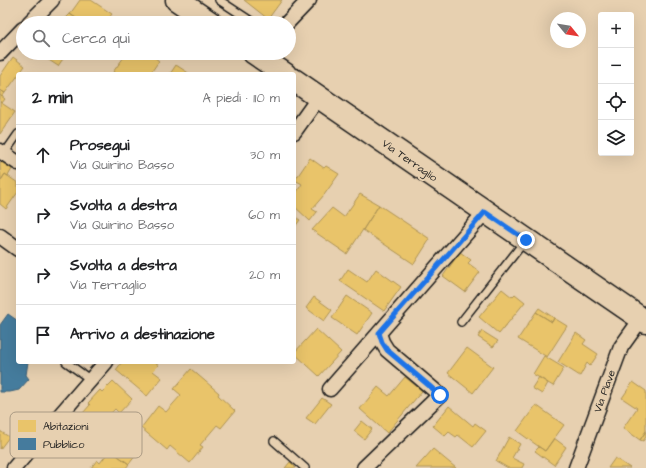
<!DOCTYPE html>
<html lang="it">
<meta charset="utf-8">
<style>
body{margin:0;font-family:"Architects Daughter",sans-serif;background:#f6f6f6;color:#202124}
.controls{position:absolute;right:12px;top:12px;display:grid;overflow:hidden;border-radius:4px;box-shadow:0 4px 16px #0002}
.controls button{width:36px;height:36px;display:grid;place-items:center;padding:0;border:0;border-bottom:1px solid #e0e0e0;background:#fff;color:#202124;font:20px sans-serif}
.compass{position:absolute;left:550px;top:12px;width:36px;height:36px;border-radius:50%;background:#fff;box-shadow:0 4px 16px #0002;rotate:120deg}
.stop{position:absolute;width:12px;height:12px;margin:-9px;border:3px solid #1a73e8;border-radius:50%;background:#fff}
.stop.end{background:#1a73e8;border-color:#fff;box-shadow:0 1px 4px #0008}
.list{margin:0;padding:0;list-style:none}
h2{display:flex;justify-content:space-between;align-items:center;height:52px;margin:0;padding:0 16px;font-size:17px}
h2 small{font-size:13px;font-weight:400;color:#757577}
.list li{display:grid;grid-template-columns:26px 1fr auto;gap:12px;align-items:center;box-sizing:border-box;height:60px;padding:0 16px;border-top:1px solid #e0e0e0}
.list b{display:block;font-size:15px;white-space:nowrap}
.list p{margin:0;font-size:13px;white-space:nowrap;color:#757577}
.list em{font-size:13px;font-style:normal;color:#757577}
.icon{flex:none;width:22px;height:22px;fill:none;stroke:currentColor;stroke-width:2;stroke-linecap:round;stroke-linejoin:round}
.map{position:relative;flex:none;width:646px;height:468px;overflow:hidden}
.search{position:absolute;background:#fff;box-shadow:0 4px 16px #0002;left:16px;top:16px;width:280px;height:44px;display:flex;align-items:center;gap:10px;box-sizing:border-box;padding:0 14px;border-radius:22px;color:#757577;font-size:15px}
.panel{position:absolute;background:#fff;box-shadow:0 4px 16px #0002;left:16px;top:72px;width:280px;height:292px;border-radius:4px}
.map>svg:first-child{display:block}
.homes{fill:#e9c46a;stroke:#ac9253}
.public{fill:#457b9d;stroke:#395e76}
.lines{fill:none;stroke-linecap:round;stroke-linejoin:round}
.service-casing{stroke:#1c1c1c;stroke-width:10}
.minor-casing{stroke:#1c1c1c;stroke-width:17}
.primary-casing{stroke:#1c1c1c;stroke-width:25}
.service{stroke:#e7d0b0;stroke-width:7}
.minor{stroke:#e7d0b0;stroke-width:14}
.primary{stroke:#e7d0b0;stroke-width:22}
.route{stroke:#1a73e8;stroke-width:5}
.labels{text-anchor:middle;stroke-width:4;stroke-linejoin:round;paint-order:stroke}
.street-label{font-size:11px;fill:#1c1c1c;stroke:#e7d0b0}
.key{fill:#e7d0b0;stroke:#aa9a84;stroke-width:1}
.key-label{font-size:11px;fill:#1c1c1c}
</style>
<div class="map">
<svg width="646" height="468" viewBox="0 0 646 468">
<rect width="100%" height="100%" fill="#e7d0b0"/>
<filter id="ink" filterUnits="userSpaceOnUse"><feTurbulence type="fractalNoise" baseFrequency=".025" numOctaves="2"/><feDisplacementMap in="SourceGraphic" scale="8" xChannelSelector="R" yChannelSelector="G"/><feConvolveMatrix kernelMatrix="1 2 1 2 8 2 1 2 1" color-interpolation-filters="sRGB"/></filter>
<g filter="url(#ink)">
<path class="homes" d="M 80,0 L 91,0 L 112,14 L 105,23 L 83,23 L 70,14 Z
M 244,0 L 282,0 L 268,19 Z
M 70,14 L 83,23 L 72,23 L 65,19 Z
M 65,19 L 72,23 L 60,23 Z
M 38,53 L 67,53 L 58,66 Z
M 127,53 L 140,53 L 145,57 L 149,53 L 159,61 L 150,74 L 116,74 L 113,72 Z
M 13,57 L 25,66 L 5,93 L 0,90 L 0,76 Z
M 176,65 L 190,74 L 170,74 Z
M 0,90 L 5,93 L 2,97 L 0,95 Z
M 0,95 L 5,99 L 2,103 L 0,102 Z
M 0,102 L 15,112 L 0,134 Z
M 310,158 L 324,168 L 326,166 L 339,174 L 324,195 L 312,209 L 317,212 L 310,221 L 294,206 L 294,196 L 302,184 L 295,180 Z
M 1,162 L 12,169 L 8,176 L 5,174 L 1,180 L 0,163 Z
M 5,174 L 18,183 L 18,192 L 6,209 L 0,204 L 0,182 Z
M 360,194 L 379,205 L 347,254 L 312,230 L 332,208 L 344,217 Z
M 379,205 L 430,239 L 414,264 L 363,230 Z
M 294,216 L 300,220 L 294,228 Z
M 460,252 L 471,260 L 468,263 L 480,272 L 465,292 L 443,276 Z
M 348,269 L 367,282 L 376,269 L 401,287 L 384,311 L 340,281 Z
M 502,289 L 512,297 L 515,294 L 525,302 L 499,334 L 479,317 Z
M 347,296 L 372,313 L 357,335 L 332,318 Z
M 314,297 L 332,310 L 324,321 L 306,308 Z
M 539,308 L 554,318 L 552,322 L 536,312 Z
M 536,312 L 552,322 L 554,318 L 567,326 L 547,357 L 518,339 Z
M 316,329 L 341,352 L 319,376 L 294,353 Z
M 482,331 L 498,341 L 493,347 L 478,337 Z
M 576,333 L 586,340 L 583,344 L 598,354 L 590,366 L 587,363 L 580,376 L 558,362 Z
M 467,348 L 493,367 L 473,393 L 448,373 Z
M 544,356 L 564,368 L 553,386 L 533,374 Z
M 122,362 L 155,362 L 159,365 L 153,371 L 162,378 L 147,396 L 116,370 Z
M 191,369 L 219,393 L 218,395 L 235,411 L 221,428 L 217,425 L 200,445 L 203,447 L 190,463 L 170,446 L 167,450 L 141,428 L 158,406 L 166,412 L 181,395 L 174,389 Z
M 405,377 L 422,391 L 387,433 L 360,409 L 378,387 L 389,396 Z
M 539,377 L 548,383 L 542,394 L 532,388 Z
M 113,381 L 132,399 L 119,413 L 115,409 L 91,434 L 76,421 L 90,405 L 88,403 L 100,390 L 102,392 Z
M 633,382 L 646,391 L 646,431 L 640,440 L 623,428 L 637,408 L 622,398 Z
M 322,398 L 331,404 L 315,424 L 306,418 Z
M 536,405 L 564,425 L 545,451 L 517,431 Z
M 449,406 L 473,426 L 475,423 L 486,431 L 473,447 L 458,435 L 456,437 L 449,432 L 445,436 L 433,426 Z
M 362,421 L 372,429 L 364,439 L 354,431 Z
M 0,431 L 9,437 L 0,449 Z
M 646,431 L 646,437 L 643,441 L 640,440 Z
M 509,437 L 520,444 L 512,458 L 524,464 L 522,468 L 508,468 L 496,461 Z
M 554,438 L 566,447 L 554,465 L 535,451 L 539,447 L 545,451 Z
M 117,440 L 136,455 L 129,464 L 110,450 Z
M 433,449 L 456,468 L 416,468 Z
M 110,450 L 129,464 L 126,468 L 91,468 L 97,460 L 100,463 Z
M 615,458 L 630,468 L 608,468 Z
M 290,462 L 296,468 L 285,468 Z"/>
<path class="public" d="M 8,314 L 18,321 L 18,338 L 17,339 L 18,341 L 18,362 L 28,362 L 26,375 L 29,379 L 19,390 L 10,392 L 0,392 L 0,325 Z"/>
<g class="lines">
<defs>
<path id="service" d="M 219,0 L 254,23
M 4,154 L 18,134
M 461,322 L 524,242
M 66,362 L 91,380
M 274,441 L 305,468"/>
<path id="minor" d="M 29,23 L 52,0
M 287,23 L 309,0
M 0,53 L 23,29
M 294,132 L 319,97
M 0,151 L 18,163
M 0,236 L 18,249
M 330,389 L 485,212
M 14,468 L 106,362
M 364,468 L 440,395 L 387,350 L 382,342 L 379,333
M 576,468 L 621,347 L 641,319"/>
<path id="primary" d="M 177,0 L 211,23
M 254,53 L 285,74
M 294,80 L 646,322"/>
</defs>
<use href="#service" class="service-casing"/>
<use href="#minor" class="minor-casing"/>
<use href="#primary" class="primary-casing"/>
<use href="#service" class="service"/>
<use href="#minor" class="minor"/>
<use href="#primary" class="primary"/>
</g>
</g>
<g class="lines" filter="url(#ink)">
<path class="route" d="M 440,395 L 387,350 L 382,342 L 379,333 L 485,212 L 526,240"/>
</g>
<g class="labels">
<g class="street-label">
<text transform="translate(410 160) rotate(35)" y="4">Via Terraglio</text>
<text transform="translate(604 391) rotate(-70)" y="4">Via Piave</text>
</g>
</g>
<rect x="10" y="412" width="132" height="46" rx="6" class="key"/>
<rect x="18" y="420" width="18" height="12" fill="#e9c46a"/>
<rect x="18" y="438" width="18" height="12" fill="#457b9d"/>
<g class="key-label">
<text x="43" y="430">Abitazioni</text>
<text x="43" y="448">Pubblico</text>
</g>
</svg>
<div class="controls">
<button>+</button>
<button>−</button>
<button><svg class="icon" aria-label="locate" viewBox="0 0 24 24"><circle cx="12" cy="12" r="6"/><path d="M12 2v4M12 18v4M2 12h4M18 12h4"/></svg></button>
<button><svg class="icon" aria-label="layers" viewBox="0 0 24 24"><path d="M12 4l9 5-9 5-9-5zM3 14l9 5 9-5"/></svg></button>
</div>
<svg class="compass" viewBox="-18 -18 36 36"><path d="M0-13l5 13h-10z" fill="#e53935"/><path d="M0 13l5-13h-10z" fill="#757577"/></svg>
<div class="stop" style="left:440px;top:395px"></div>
<div class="stop end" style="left:526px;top:240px"></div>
<div class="search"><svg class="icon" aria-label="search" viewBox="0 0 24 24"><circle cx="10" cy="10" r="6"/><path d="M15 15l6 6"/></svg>Cerca qui</div>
<section class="panel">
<h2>2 min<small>A piedi · 110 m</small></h2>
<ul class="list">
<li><svg class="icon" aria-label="ahead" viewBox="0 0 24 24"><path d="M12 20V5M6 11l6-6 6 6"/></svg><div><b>Prosegui</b><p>Via Quirino Basso</p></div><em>30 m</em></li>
<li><svg class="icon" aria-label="right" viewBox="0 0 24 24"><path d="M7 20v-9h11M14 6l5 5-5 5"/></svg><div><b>Svolta a destra</b><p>Via Quirino Basso</p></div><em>60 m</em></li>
<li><svg class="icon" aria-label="right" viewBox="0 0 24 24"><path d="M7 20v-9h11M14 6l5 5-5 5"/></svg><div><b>Svolta a destra</b><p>Via Terraglio</p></div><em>20 m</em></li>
<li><svg class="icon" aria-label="arrive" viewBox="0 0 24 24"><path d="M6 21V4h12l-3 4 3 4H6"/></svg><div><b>Arrivo a destinazione</b></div></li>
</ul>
</section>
</div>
